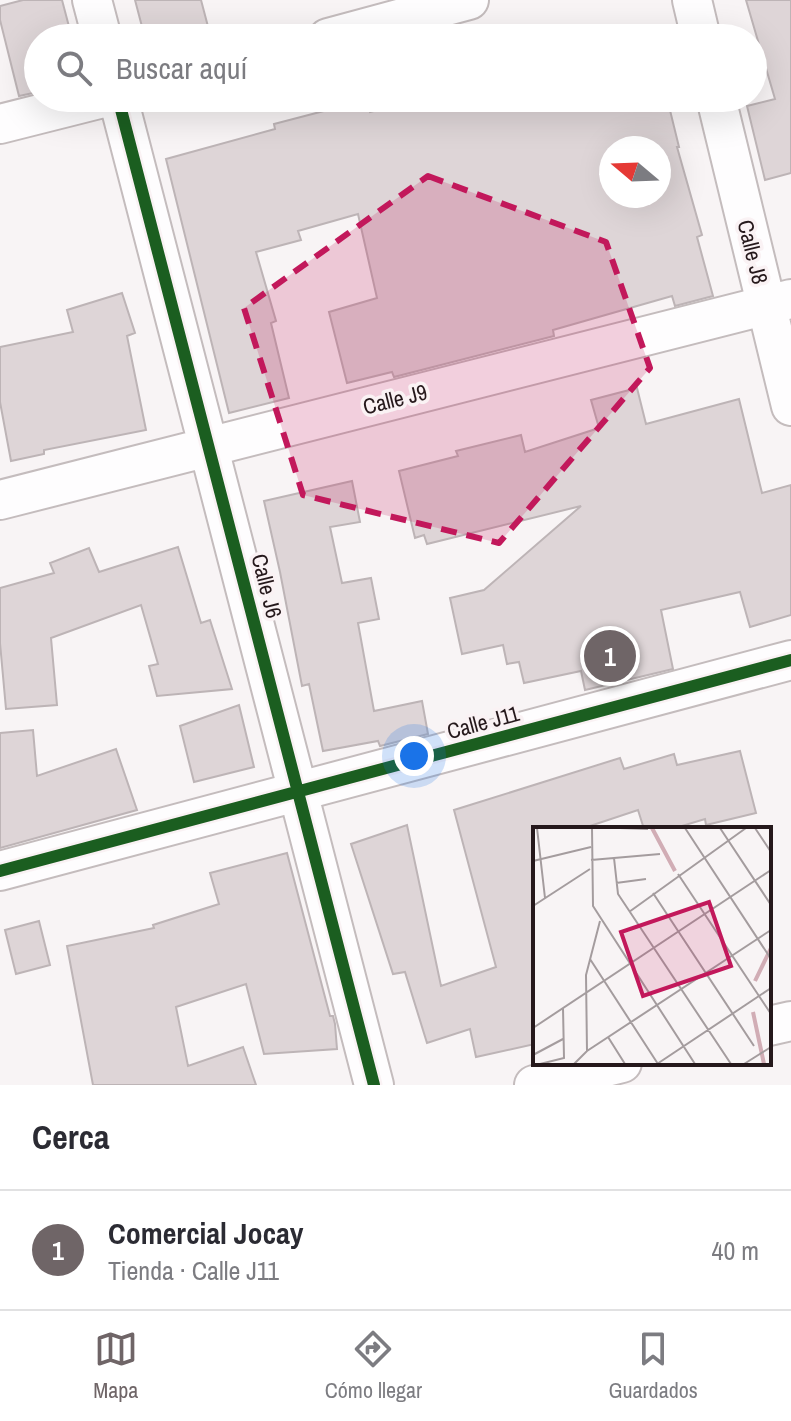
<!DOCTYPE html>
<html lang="es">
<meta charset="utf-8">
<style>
body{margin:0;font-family:"Archivo Narrow",sans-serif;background:#f2f2f3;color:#2b2b33}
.compass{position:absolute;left:599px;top:136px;width:72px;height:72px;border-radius:50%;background:#fff;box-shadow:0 8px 32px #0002;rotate:289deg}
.you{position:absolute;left:414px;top:756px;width:28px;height:28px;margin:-20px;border:6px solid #fff;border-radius:50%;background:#1a73e8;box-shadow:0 0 0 12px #1a73e833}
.badge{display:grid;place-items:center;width:52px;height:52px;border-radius:50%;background:#6f6567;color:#fff;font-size:26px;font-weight:700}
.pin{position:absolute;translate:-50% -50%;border:4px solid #fff;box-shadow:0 2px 8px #0006}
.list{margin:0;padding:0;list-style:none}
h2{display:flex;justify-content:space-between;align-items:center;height:104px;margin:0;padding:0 32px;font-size:34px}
h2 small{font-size:26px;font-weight:400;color:#7c7c81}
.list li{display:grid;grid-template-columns:52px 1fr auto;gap:24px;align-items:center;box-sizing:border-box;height:120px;padding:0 32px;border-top:2px solid #e1e1e2}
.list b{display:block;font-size:30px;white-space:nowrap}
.list p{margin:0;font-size:26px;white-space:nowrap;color:#7c7c81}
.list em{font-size:26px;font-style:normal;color:#7c7c81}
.icon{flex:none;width:44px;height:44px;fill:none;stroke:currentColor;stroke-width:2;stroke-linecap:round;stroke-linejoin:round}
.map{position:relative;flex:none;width:791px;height:1085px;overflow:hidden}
.search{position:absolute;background:#fff;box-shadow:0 8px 32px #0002;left:24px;right:24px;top:24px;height:88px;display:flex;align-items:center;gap:20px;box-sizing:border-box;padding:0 28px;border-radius:44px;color:#7c7c81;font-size:30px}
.sheet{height:224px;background:#fff}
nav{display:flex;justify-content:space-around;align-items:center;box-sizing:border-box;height:112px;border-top:2px solid #e1e1e2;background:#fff;font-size:22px;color:#7c7c81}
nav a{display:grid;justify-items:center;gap:4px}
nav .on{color:#6f6567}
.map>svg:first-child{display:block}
.building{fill:#ded5d7;stroke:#bdb4b6;stroke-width:2;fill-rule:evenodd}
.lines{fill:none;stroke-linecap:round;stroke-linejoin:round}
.minor-casing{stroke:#c4bcbd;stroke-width:42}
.minor{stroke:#fefdfe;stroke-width:38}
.cycleway-casing{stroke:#faf2f4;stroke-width:17}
.cycleway{stroke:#1b5e20;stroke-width:12}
.marked{fill:#c2185b;fill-opacity:0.2;stroke:#c2185b;stroke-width:6;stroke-dasharray:16 10;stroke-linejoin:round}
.labels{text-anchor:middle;stroke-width:7;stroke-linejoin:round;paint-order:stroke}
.street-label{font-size:22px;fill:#25181b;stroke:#faf2f4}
.inset-river{fill:none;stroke:#d1adb5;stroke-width:4}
.inset-road{fill:none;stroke:#a49c9e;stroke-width:2}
.view{fill:#c2185b;fill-opacity:0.15;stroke:#c2185b;stroke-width:4}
.inset-edge{fill:none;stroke:#25181b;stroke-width:4}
</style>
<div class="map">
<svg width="791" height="1085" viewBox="0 0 791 1085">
<rect width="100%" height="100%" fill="#f8f4f5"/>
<path class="building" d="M 23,0 L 62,0 L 72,38 L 38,38 L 38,92 L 19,96 L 0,20 L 0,6 Z
M 135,0 L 201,0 L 211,38 L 145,38 Z
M 746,0 L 791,0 L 791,173 L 765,180 L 747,106 L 775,99 Z
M 423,98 L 667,98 L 679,147 L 677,147 L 702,235 L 697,237 L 713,296 L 675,306 L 672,296 L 553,330 L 554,336 L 394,377 L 392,372 L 347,383 L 329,312 L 377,298 L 358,214 L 298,231 L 301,240 L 256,252 L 276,321 L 271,323 L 289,398 L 229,413 L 166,159 L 275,129 L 274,124 L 366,100 L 370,112 ZM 611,148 L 659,148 L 659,196 L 611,196 Z
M 122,293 L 135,333 L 127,336 L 146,430 L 44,450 L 44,454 L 11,461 L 0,402 L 0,347 L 73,332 L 67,310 Z
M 637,388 L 646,424 L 739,399 L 762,493 L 791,485 L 791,615 L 750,627 L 740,592 L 661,610 L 673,669 L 585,690 L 581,671 L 524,683 L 519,662 L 507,664 L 503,645 L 462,654 L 450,598 L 484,590 L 581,506 L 427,544 L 424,535 L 415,538 L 399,471 L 458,456 L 456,451 L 521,435 L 525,452 L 599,428 L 591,400 Z
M 352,481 L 360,522 L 330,527 L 342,583 L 371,578 L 379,619 L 358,623 L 374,711 L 422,701 L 428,734 L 380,746 L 378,741 L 323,751 L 309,684 L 302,686 L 280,572 L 264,501 Z
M 178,547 L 201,623 L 210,620 L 232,689 L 157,696 L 149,666 L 158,664 L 141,605 L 51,638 L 57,705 L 6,709 L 0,643 L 0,588 L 54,573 L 50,563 L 89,548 L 99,572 Z
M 239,705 L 254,767 L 194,782 L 180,726 Z
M 33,730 L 37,776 L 116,749 L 137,810 L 0,848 L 0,733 Z
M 740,751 L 756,813 L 706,825 L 705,819 L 672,829 L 644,829 L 638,810 L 581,829 L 535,829 L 535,1044 L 476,1057 L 470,1029 L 427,1043 L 405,972 L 393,974 L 351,844 L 407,825 L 441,986 L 496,967 L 454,810 L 620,758 L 624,769 L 674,754 L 677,765 Z
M 287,853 L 330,1016 L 333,1016 L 335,1024 L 337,1049 L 264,1054 L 246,984 L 176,1007 L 188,1066 L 243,1047 L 256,1085 L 93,1085 L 67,946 L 154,928 L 153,925 L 219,904 L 210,873 Z
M 39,921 L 50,965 L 16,974 L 5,930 Z"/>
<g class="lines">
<defs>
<path id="minor" d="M 92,0 L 102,38
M 692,0 L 701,38
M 328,38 L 469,0
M 118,98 L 374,1085
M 716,98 L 791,406
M 0,124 L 103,98
M 0,500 L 791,299
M 0,871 L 791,660
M 769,1026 L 791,1021
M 534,1085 L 622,1063"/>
</defs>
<use href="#minor" class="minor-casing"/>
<use href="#minor" class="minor"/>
<defs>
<path id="cycleway" d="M 118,98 L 374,1085
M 0,871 L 791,660"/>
</defs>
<use href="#cycleway" class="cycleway-casing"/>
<use href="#cycleway" class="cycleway"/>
</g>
<path class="marked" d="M 428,176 L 606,242 L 650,368 L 499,543 L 303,495 L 244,308 Z"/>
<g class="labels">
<g class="street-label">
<text transform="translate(753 252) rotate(76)" y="8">Calle J8</text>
<text transform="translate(395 399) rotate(-14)" y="8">Calle J9</text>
<text transform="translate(267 586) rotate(76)" y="8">Calle J6</text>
<text transform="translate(483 722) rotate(-15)" y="8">Calle J11</text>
</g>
</g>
<g transform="translate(533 827)">
<rect width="238" height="238" fill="#f8f4f5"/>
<path class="inset-river" d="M 119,1 L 142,44M 222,154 L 238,121M 220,185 L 231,237"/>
<path class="inset-road" d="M 4,1 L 12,71M 59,1 L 60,79 L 162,237M 87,1 L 115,2M 152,1 L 238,132M 187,1 L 238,78M 222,1 L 238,25M 81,31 L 85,67 L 198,237M 58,33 L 127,27M 0,34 L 58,20M 145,47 L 238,187M 83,56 L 113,52M 120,66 L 221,219M 0,79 L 57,42M 96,85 L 213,1M 57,132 L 125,237M 0,201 L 238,43M 75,210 L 92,237M 54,224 L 53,148 L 67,94M 0,228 L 30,212M 7,237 L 31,231 L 30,181M 41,237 L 54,224 L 238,103M 124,237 L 238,161M 211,237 L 238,220"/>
<path class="view" d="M 176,75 L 198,139 L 110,169 L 88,105 Z"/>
<rect width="238" height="238" class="inset-edge"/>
</g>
</svg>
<svg class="compass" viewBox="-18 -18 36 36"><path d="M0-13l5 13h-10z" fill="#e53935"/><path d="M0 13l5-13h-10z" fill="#7c7c81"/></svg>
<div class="you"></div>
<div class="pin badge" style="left:610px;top:656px">1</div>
<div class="search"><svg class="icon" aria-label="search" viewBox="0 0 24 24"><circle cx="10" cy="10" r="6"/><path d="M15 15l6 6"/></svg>Buscar aquí</div>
</div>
<section class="sheet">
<h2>Cerca<small></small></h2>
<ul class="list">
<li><span class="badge">1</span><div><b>Comercial Jocay</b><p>Tienda · Calle J11</p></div><em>40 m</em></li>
</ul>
</section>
<nav>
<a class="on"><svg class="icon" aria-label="map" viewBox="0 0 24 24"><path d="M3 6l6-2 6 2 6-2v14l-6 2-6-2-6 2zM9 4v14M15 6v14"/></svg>Mapa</a>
<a><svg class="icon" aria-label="directions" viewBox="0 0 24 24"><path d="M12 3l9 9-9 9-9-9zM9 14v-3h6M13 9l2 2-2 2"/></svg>Cómo llegar</a>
<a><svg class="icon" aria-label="saved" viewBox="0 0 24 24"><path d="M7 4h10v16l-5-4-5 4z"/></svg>Guardados</a>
</nav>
